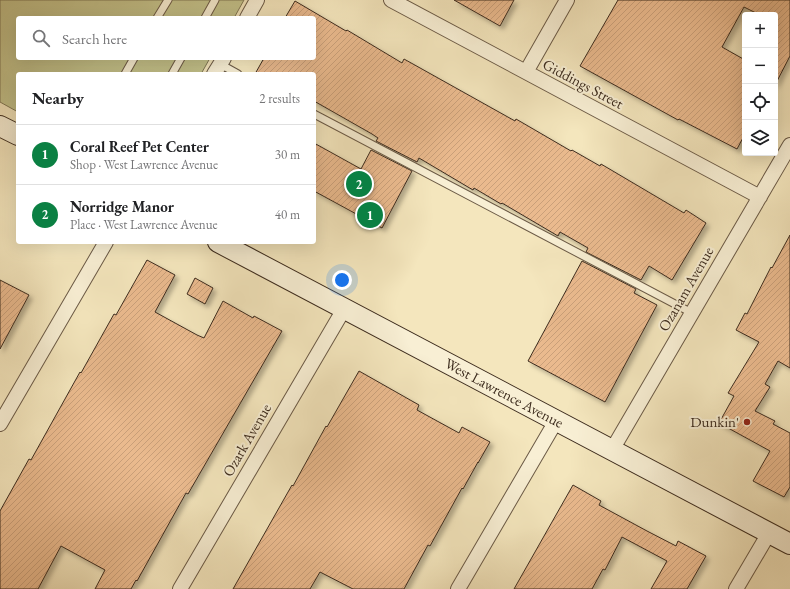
<!DOCTYPE html>
<meta charset="utf-8">
<style>
body{margin:0;font-family:"EB Garamond",serif;background:#f2f2f2;color:#202124}
.controls{position:absolute;right:12px;top:12px;display:grid;overflow:hidden;border-radius:4px;box-shadow:0 4px 16px #0002}
.controls button{width:36px;height:36px;display:grid;place-items:center;padding:0;border:0;border-bottom:1px solid #e0e0e0;background:#fff;color:#202124;font:20px sans-serif}
.you{position:absolute;left:342px;top:280px;width:14px;height:14px;margin:-10px;border:3px solid #fff;border-radius:50%;background:#1a73e8;box-shadow:0 0 0 6px #1a73e833}
.badge{display:grid;place-items:center;width:26px;height:26px;border-radius:50%;background:#0b8043;color:#fff;font-size:13px;font-weight:700}
.pin{position:absolute;translate:-50% -50%;border:2px solid #fff;box-shadow:0 1px 4px #0006}
.list{margin:0;padding:0;list-style:none}
h2{display:flex;justify-content:space-between;align-items:center;height:52px;margin:0;padding:0 16px;font-size:17px}
h2 small{font-size:13px;font-weight:400;color:#757577}
.list li{display:grid;grid-template-columns:26px 1fr auto;gap:12px;align-items:center;box-sizing:border-box;height:60px;padding:0 16px;border-top:1px solid #e0e0e0}
.list b{display:block;font-size:15px;white-space:nowrap}
.list p{margin:0;font-size:13px;white-space:nowrap;color:#757577}
.list em{font-size:13px;font-style:normal;color:#757577}
.icon{flex:none;width:22px;height:22px;fill:none;stroke:currentColor;stroke-width:2;stroke-linecap:round;stroke-linejoin:round}
.map{position:relative;flex:none;width:790px;height:589px;overflow:hidden}
.search{position:absolute;background:#fff;box-shadow:0 4px 16px #0002;left:16px;top:16px;width:300px;height:44px;display:flex;align-items:center;gap:10px;box-sizing:border-box;padding:0 14px;border-radius:4px;color:#757577;font-size:15px}
.panel{position:absolute;background:#fff;box-shadow:0 4px 16px #0002;left:16px;top:72px;width:300px;height:172px;border-radius:4px}
.map>svg:first-child{display:block}
.green{fill:#c4c38c;stroke:#807855}
.building{fill:url(#building-hatch);stroke:#3d2c1e;filter:url(#shadow)}
.lines{fill:none;stroke-linecap:round;stroke-linejoin:round}
.lane-casing{stroke:#6b5a46;stroke-width:9}
.street-casing{stroke:#6b5a46;stroke-width:16}
.secondary-casing{stroke:#3d2c1e;stroke-width:22}
.lane{stroke:#f8efd4;stroke-width:7}
.street{stroke:#f8efd4;stroke-width:14}
.secondary{stroke:#f8efd4;stroke-width:20}
.poi-dot{fill:#8f2418;stroke:#f8efd4;stroke-width:1.5}
.labels{text-anchor:middle;stroke-width:4;stroke-linejoin:round;paint-order:stroke}
.street-label{font-size:15px;fill:#3d2c1e;stroke:#f8efd4}
.poi-label{font-size:15px;fill:#3d2c1e;stroke:#f8efd4;text-anchor:end}
</style>
<div class="map">
<svg width="790" height="589" viewBox="0 0 790 589">
<defs>
<pattern id="building-hatch" width="6" height="6" patternUnits="userSpaceOnUse"><rect width="6" height="6" fill="#eaba8e"/><path d="M-1 1l2-2M0 6l6-6M5 7l2-2" fill="none" stroke="#caa07a"/></pattern>
<filter id="shadow"><feDropShadow dx="3.5" dy="3.5" stdDeviation="2" flood-color="#0004"/></filter>
</defs>
<rect width="100%" height="100%" fill="#f4e6bd"/>
<filter id="stains"><feTurbulence type="fractalNoise" baseFrequency=".005" numOctaves="4"/><feColorMatrix values="0 0 0 0 .2 0 0 0 0 .09 0 0 0 0 .02 0 0 0 .5 -.17"/></filter>
<radialGradient id="worn" r=".72"><stop offset=".6" stop-color="#630" stop-opacity="0"/><stop offset="1" stop-color="#630" stop-opacity=".3"/></radialGradient>
<path class="green" d="M 0,0 L 244,0 L 234,18 L 18,18 L 18,58 L 210,58 L 201,74 L 18,74 L 18,112 L 0,102 Z"/>
<path class="building" d="M 454,0 L 514,0 L 500,26 Z
M 618,0 L 790,0 L 790,56 L 775,85 L 775,15 L 760,15 L 744,7 L 722,47 L 745,60 L 745,134 L 737,149 L 679,119 L 678,120 L 580,66 Z
M 295,1 L 346,31 L 347,30 L 402,63 L 404,59 L 515,121 L 516,119 L 571,151 L 572,150 L 600,166 L 601,164 L 684,213 L 686,210 L 706,223 L 672,280 L 649,266 L 641,280 L 586,252 L 588,248 L 560,232 L 558,236 L 502,203 L 501,204 L 474,188 L 473,190 L 419,158 L 417,162 L 376,141 L 378,138 L 372,134 L 314,101 L 314,74 L 255,74 L 264,58 L 314,58 L 314,18 L 285,18 Z
M 314,143 L 361,169 L 371,150 L 412,171 L 382,228 L 314,191 Z
M 790,235 L 790,368 L 778,361 L 765,384 L 770,387 L 755,411 L 775,421 L 773,424 L 790,433 L 790,487 L 784,497 L 753,481 L 770,451 L 719,423 L 734,396 L 728,393 L 759,342 L 736,330 L 745,313 L 747,314 L 771,267 L 772,268 Z
M 147,260 L 175,275 L 155,312 L 197,335 L 204,338 L 223,301 L 253,318 L 254,316 L 282,331 L 188,494 L 186,493 L 137,581 L 136,580 L 131,589 L 95,589 L 105,570 L 61,546 L 38,589 L 0,589 L 0,511 L 29,459 L 31,460 L 80,372 L 81,373 L 114,314 L 116,315 Z
M 582,261 L 636,289 L 634,293 L 657,305 L 605,402 L 528,361 Z
M 195,278 L 213,288 L 205,304 L 187,294 Z
M 0,280 L 29,295 L 0,349 Z
M 359,371 L 419,405 L 417,410 L 459,433 L 462,427 L 490,442 L 478,463 L 478,462 L 463,489 L 462,488 L 430,546 L 428,545 L 404,589 L 353,589 L 320,572 L 310,589 L 233,589 L 292,485 L 293,486 L 326,426 L 327,427 Z
M 573,485 L 601,501 L 599,505 L 647,531 L 676,546 L 678,541 L 706,556 L 687,589 L 651,589 L 667,561 L 622,537 L 605,570 L 603,569 L 592,589 L 514,589 Z"/>
<g class="lines">
<defs>
<path id="lane" d="M 157,18 L 168,0
M 205,18 L 215,0
M 220,64 L 238,74
M 125,74 L 134,58
M 172,74 L 181,58
M 314,114 L 692,313"/>
<path id="street" d="M 391,0 L 760,197
M 247,18 L 257,0
M 526,72 L 567,0
M 214,74 L 224,58
M 0,424 L 106,242
M 612,450 L 790,145
M 180,589 L 344,309
M 458,589 L 556,421
M 736,589 L 769,533"/>
<path id="secondary" d="M 0,126 L 18,135
M 218,242 L 790,544"/>
</defs>
<use href="#lane" class="lane-casing"/>
<use href="#street" class="street-casing"/>
<use href="#secondary" class="secondary-casing"/>
<use href="#lane" class="lane"/>
<use href="#street" class="street"/>
<use href="#secondary" class="secondary"/>
</g>
<circle class="poi-dot" cx="747" cy="422" r="4"/>
<g class="labels">
<g class="street-label">
<text transform="translate(583 84) rotate(28)" y="5">Giddings Street</text>
<text transform="translate(686 289) rotate(-60)" y="5">Ozanam Avenue</text>
<text transform="translate(504 393) rotate(28)" y="5">West Lawrence Avenue</text>
<text transform="translate(247 440) rotate(-60)" y="5">Ozark Avenue</text>
</g>
<g class="poi-label">
<text x="739" y="427">Dunkin'</text>
</g>
</g>
<rect width="100%" height="100%" filter="url(#stains)"/>
<rect width="100%" height="100%" fill="url(#worn)"/>
</svg>
<div class="controls">
<button>+</button>
<button>−</button>
<button><svg class="icon" aria-label="locate" viewBox="0 0 24 24"><circle cx="12" cy="12" r="6"/><path d="M12 2v4M12 18v4M2 12h4M18 12h4"/></svg></button>
<button><svg class="icon" aria-label="layers" viewBox="0 0 24 24"><path d="M12 4l9 5-9 5-9-5zM3 14l9 5 9-5"/></svg></button>
</div>
<div class="you"></div>
<div class="pin badge" style="left:370px;top:215px">1</div>
<div class="pin badge" style="left:359px;top:184px">2</div>
<div class="search"><svg class="icon" aria-label="search" viewBox="0 0 24 24"><circle cx="10" cy="10" r="6"/><path d="M15 15l6 6"/></svg>Search here</div>
<section class="panel">
<h2>Nearby<small>2 results</small></h2>
<ul class="list">
<li><span class="badge">1</span><div><b>Coral Reef Pet Center</b><p>Shop · West Lawrence Avenue</p></div><em>30 m</em></li>
<li><span class="badge">2</span><div><b>Norridge Manor</b><p>Place · West Lawrence Avenue</p></div><em>40 m</em></li>
</ul>
</section>
</div>
